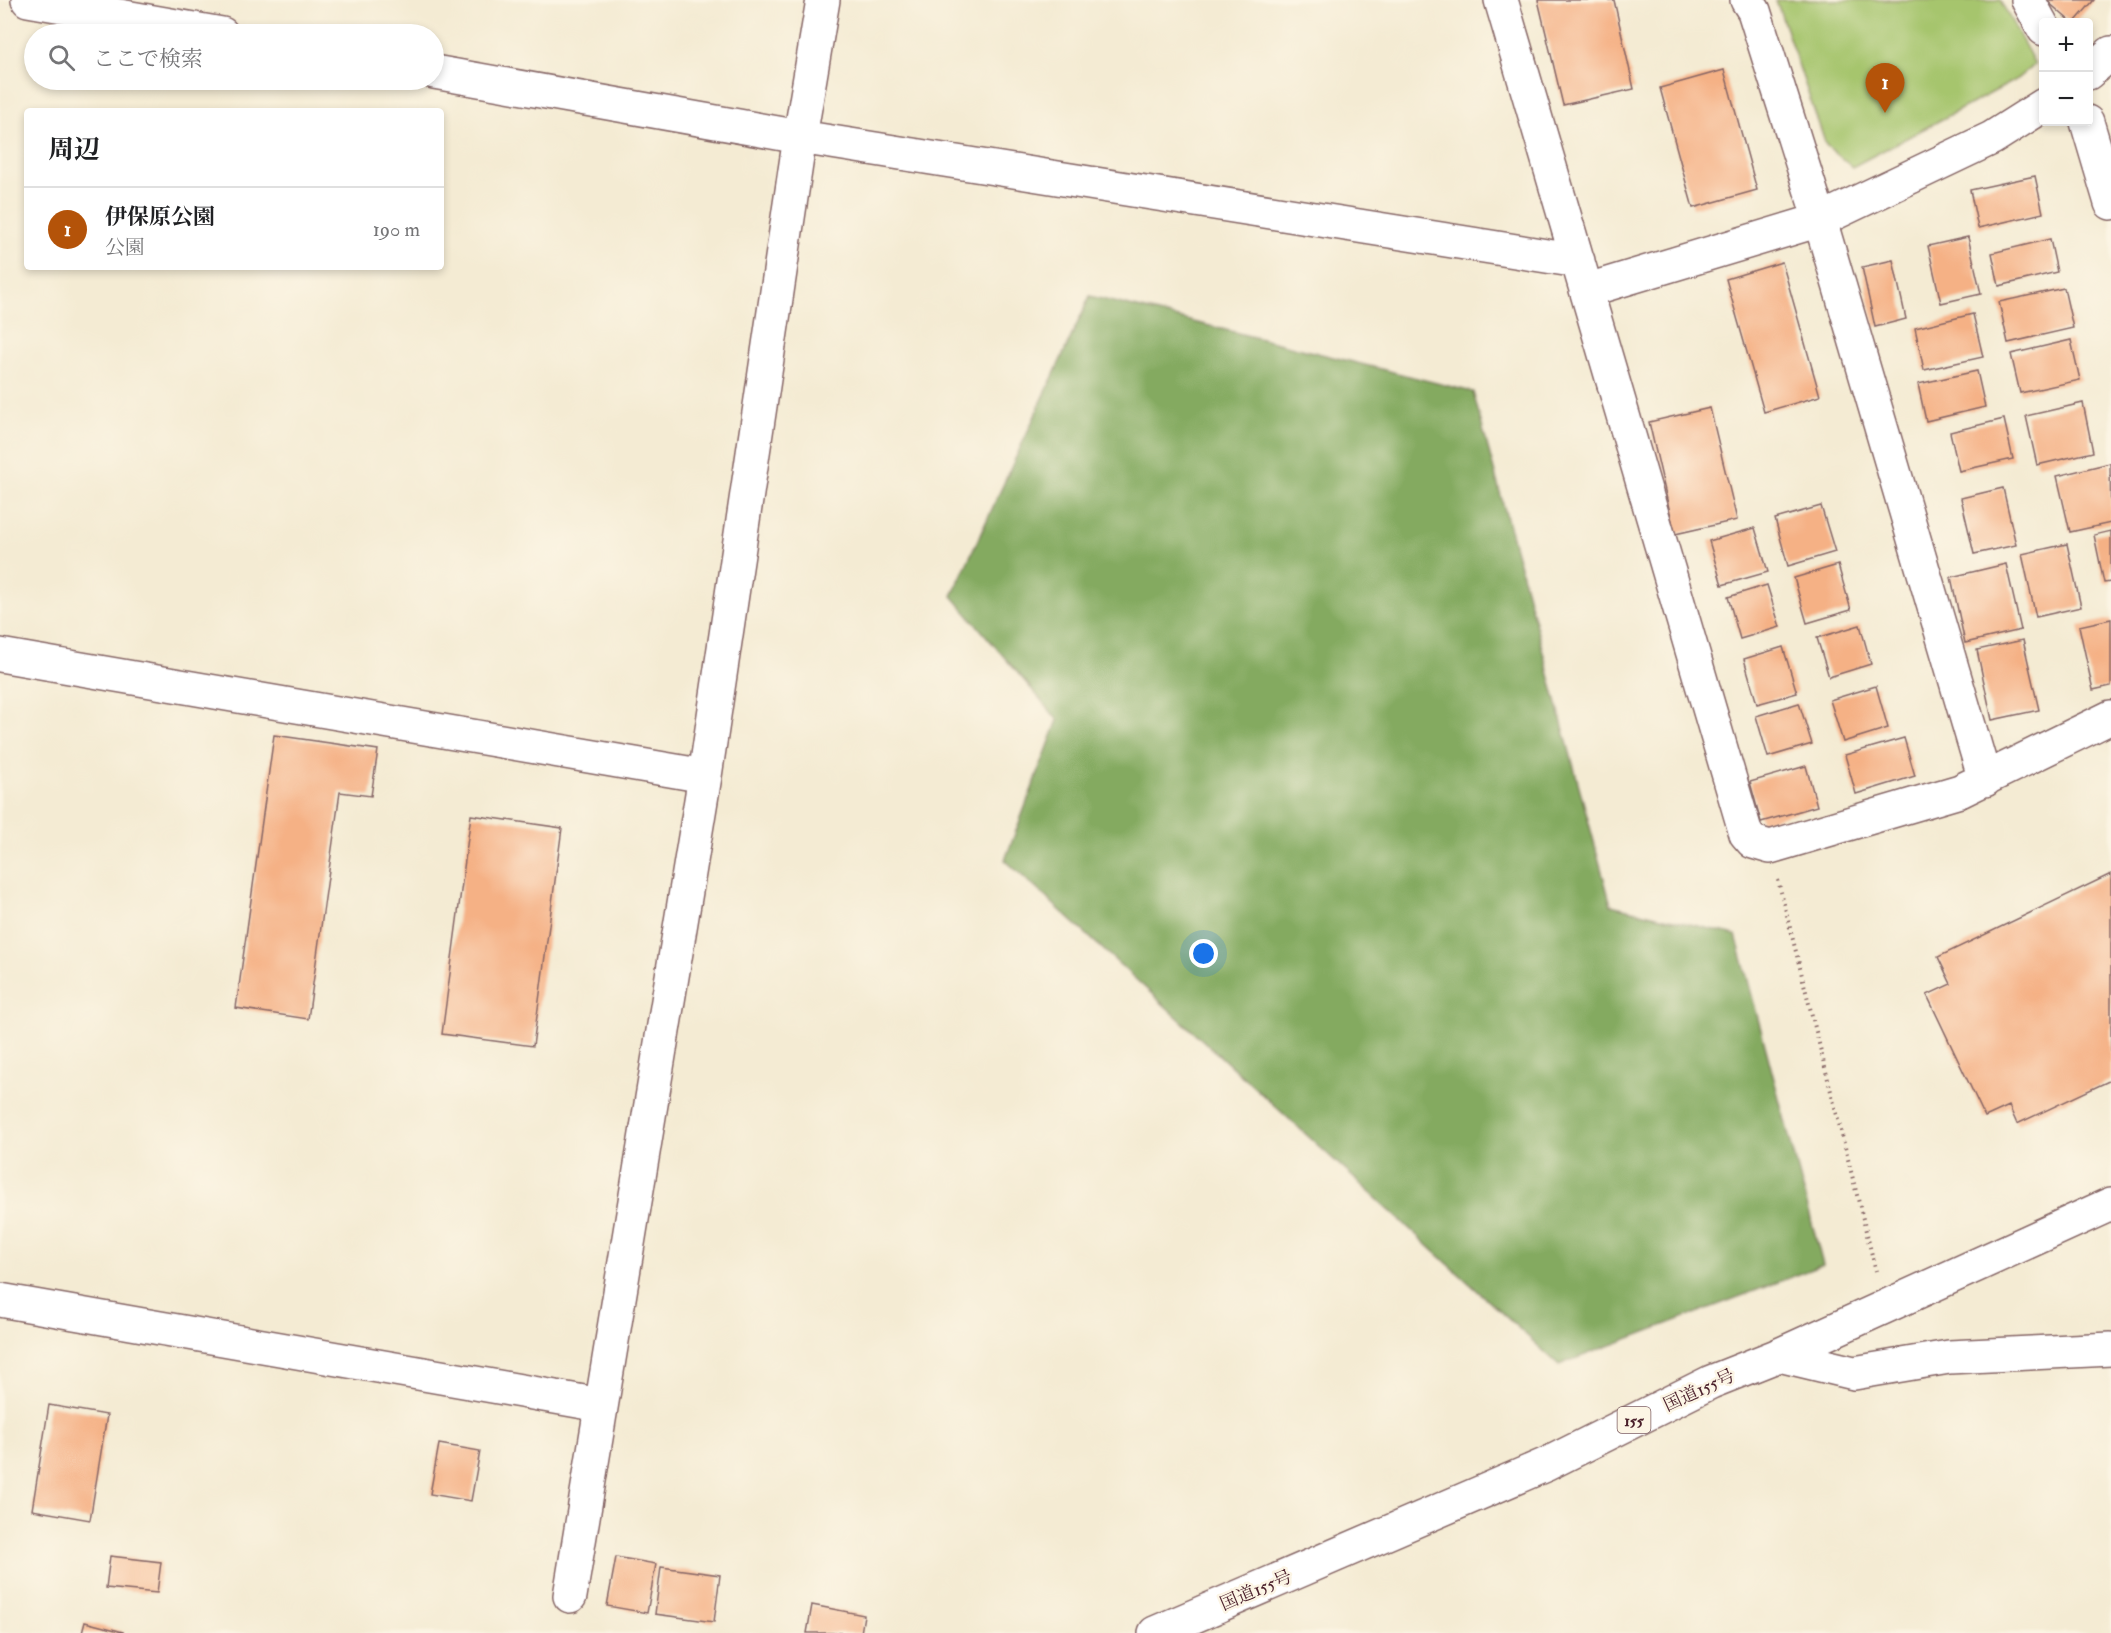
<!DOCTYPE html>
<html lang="ja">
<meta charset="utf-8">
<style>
body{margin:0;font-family:"IM FELL Double Pica","Noto Serif JP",serif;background:#f2f2f2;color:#202124}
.controls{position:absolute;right:18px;top:18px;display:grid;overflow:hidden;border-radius:6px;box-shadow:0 3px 9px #0003}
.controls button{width:54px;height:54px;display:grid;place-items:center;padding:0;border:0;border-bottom:2px solid #e0e0e0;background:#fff;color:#202124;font:30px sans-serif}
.you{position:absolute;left:1204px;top:954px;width:21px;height:21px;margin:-15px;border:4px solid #fff;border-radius:50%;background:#1a73e8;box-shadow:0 0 0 9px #1a73e833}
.badge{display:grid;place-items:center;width:39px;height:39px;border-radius:50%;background:#b45309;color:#fff;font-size:20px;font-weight:700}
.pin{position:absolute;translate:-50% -50px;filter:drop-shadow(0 2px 3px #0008)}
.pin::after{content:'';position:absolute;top:32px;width:21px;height:18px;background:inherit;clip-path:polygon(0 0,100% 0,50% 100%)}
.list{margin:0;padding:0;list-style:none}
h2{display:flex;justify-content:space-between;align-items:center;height:78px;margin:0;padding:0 24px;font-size:26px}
h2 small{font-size:20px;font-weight:400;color:#757577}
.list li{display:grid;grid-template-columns:39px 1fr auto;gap:18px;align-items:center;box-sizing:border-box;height:84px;padding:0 24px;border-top:2px solid #e0e0e0}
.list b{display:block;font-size:22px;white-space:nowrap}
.list p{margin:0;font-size:20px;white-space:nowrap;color:#757577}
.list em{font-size:20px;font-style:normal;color:#757577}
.icon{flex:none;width:33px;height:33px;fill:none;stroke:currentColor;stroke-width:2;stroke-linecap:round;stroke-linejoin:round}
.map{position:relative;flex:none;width:2111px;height:1633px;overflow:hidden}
.search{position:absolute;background:#fff;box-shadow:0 3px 9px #0003;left:24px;top:24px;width:420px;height:66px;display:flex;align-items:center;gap:15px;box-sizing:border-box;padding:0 21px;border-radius:33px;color:#757577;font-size:22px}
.panel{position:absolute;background:#fff;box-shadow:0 3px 9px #0003;left:24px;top:108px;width:420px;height:162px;border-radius:6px}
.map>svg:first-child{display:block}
.green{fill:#a6c56d;stroke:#78724c;stroke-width:1.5}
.forest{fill:#84aa60;stroke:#676446;stroke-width:1.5}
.building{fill:#f5b185}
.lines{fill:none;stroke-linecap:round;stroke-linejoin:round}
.minor-casing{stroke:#866666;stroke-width:36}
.highway-casing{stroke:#866666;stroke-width:36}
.path{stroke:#866666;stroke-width:4;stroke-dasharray:1.5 4.5;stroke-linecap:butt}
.minor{stroke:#fff;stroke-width:33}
.highway{stroke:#fff;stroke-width:33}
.labels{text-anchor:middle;stroke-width:5;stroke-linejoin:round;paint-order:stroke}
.shield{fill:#fcf5e5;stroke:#7f5f63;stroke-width:1.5}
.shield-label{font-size:16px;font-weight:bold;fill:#4a1f2b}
.street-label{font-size:18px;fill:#4a1f2b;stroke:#fcf5e5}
</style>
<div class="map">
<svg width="2111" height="1633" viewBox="0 0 2111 1633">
<rect width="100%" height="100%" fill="#fcf5e5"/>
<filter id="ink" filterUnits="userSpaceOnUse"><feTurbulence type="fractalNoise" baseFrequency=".0167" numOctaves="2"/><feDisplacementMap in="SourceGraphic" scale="12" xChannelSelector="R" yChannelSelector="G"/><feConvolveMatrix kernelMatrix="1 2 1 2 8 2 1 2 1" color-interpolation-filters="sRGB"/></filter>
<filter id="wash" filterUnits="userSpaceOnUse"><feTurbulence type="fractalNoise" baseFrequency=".008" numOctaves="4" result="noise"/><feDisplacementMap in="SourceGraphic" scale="24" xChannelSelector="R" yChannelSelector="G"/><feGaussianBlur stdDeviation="1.35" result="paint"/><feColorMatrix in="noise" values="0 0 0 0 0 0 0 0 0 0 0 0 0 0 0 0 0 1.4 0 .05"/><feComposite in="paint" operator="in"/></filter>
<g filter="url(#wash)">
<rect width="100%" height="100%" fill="#f4ebd3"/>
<path class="green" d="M 1776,0 L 2000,0 L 2035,64 L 2014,81 L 1852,167 L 1826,145 Z"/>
<path class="forest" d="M 1090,296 L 1473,392 L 1611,905 L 1736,935 L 1823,1265 L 1559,1365 L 1005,860 L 1058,720 L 952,596 Z"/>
<g id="blocks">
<path class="building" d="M 1538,0 L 1614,0 L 1634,89 L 1563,105 Z
M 2046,0 L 2094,0 L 2075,22 L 2071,22 Z
M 1724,70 L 1757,190 L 1693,208 L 1660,88 Z
M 2035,176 L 2043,213 L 1978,228 L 1970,190 Z
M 1968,237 L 1981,294 L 1941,303 L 1928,246 Z
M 2050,239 L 2057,272 L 1999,286 L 1992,253 Z
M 1893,260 L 1906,319 L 1875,327 L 1862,267 Z
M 1782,262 L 1820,396 L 1764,412 L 1726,279 Z
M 2064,288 L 2073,328 L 2008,343 L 1999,302 Z
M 1973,314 L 1983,357 L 1924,370 L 1915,328 Z
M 2071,340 L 2080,380 L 2020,393 L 2011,354 Z
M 1977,371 L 1985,407 L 1926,421 L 1918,384 Z
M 2083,403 L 2093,452 L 2037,465 L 2026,416 Z
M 1710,408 L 1737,520 L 1675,534 L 1649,422 Z
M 2004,419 L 2013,459 L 1959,471 L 1950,432 Z
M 2110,463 L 2111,523 L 2070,532 L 2057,476 Z
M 2003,488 L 2016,545 L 1974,554 L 1961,498 Z
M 1821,506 L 1835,552 L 1788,566 L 1775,519 Z
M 1755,528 L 1768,572 L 1722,585 L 1709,541 Z
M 2111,531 L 2111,582 L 2104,583 L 2094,535 Z
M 2067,544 L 2081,607 L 2036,617 L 2022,554 Z
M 2006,564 L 2021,630 L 1965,643 L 1951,577 Z
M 1838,565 L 1851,610 L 1807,623 L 1794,578 Z
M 1767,585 L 1780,627 L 1740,639 L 1728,597 Z
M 2111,619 L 2111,686 L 2093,690 L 2079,626 Z
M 1860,625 L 1871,664 L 1829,677 L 1817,638 Z
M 2023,640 L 2039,710 L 1992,720 L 1977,650 Z
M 1783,647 L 1797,693 L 1757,704 L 1744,659 Z
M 1876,686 L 1888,728 L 1843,742 L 1830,700 Z
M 1799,703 L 1812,744 L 1768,757 L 1756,716 Z
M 274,735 L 378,750 L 371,796 L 340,792 L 308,1019 L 236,1008 Z
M 1904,738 L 1915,776 L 1856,794 L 1845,755 Z
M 1806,766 L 1817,806 L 1761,822 L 1750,782 Z
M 471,815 L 562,828 L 533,1046 L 442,1034 Z
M 2111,874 L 2111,1080 L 2017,1124 L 2009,1106 L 1985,1117 L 1927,995 L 1951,984 L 1938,957 Z
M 49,1405 L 107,1415 L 90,1520 L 32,1510 Z
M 439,1444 L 480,1451 L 471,1501 L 430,1494 Z
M 110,1556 L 161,1562 L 157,1593 L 106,1588 Z
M 616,1557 L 656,1564 L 647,1613 L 607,1606 Z
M 661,1567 L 720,1575 L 714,1622 L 655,1614 Z
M 812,1605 L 864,1615 L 861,1633 L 807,1633 Z
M 85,1622 L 123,1632 L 122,1633 L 82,1633 Z"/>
</g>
</g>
<g filter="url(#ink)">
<use href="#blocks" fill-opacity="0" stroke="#866666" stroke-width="1.5"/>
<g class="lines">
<defs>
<path id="minor" d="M 28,0 L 222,34
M 1501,0 L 1746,834 L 1753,842 L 1770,847 L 1960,791 L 2111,717
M 1747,0 L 1754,11 L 1820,220 L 1985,780
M 2028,0 L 2044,29
M 434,72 L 800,137 L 1578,261
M 2088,73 L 2111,53
M 2087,122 L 2111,203
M 1588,290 L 1820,220 L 1992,138 L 2044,105
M 0,655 L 705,776
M 0,1300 L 601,1405
M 1779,1355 L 1854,1373 L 1949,1357 L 2111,1349
M 570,1596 L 705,776 L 800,137 L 823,0"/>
<path id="highway" d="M 1155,1633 L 1547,1464 L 1711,1382 L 1779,1355 L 2111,1204"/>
</defs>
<use href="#minor" class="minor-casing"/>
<use href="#highway" class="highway-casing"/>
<path class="path" d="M 1778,880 L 1876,1271"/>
<use href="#minor" class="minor"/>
<use href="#highway" class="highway"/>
</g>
</g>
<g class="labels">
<rect class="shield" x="1617.5" y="1407" width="33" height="26" rx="4.5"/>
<g class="shield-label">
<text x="1634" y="1426">155</text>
</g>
<g class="street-label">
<text transform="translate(1699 1390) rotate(-25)" y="6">国道155号</text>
<text transform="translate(1256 1590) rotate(-23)" y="6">国道155号</text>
</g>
</g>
</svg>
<div class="controls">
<button>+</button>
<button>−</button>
</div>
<div class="you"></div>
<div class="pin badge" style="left:1885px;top:113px">1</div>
<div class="search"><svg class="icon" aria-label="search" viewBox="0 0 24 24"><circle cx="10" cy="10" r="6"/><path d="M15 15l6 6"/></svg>ここで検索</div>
<section class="panel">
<h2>周辺<small></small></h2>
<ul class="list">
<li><span class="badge">1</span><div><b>伊保原公園</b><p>公園</p></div><em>190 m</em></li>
</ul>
</section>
</div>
